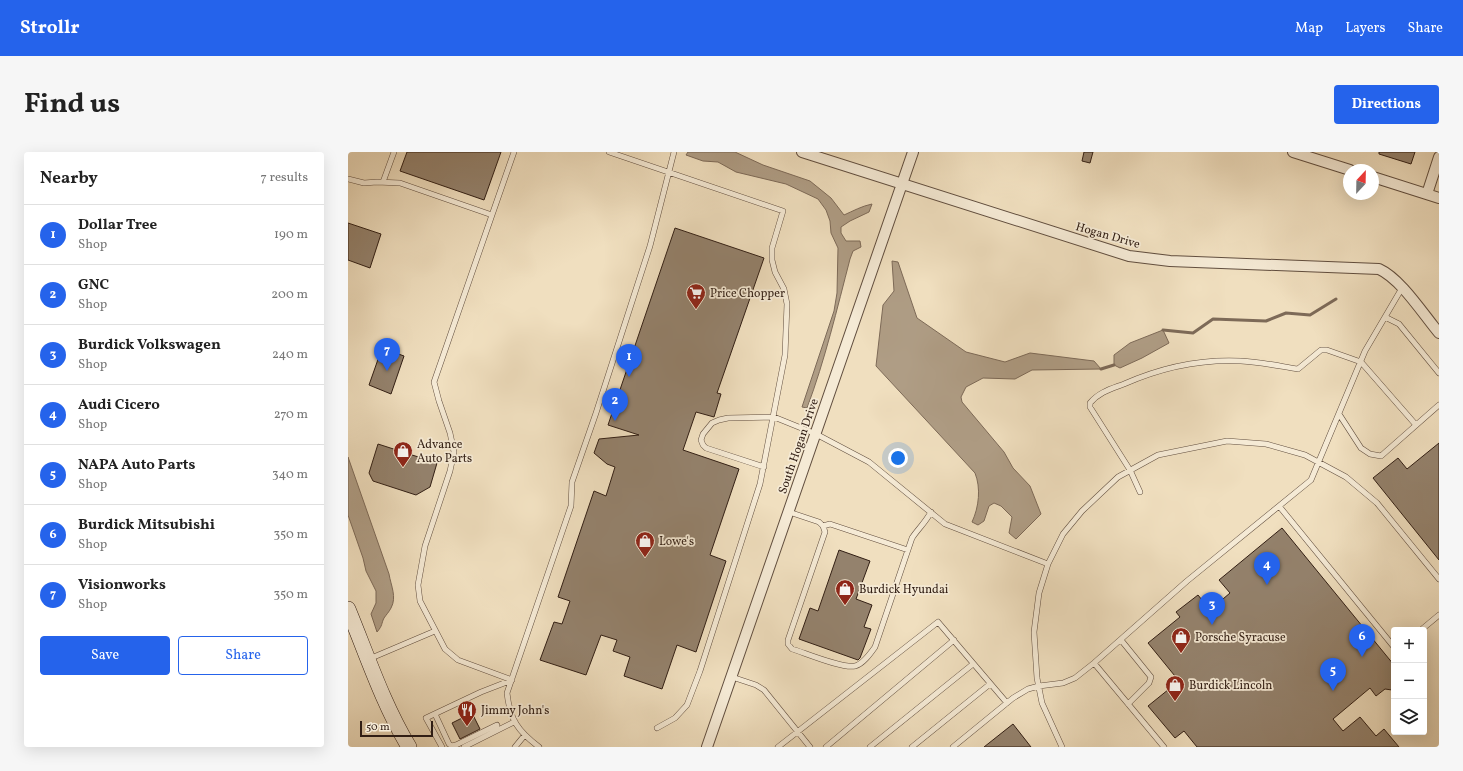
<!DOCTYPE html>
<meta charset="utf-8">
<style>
body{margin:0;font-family:Vollkorn,serif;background:#f6f6f6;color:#222}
.controls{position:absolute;right:12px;bottom:12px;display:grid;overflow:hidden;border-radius:4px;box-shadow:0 4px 16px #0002}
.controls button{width:36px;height:36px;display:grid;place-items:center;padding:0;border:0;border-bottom:1px solid #e0e0e0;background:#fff;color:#222;font:20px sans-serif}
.compass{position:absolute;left:995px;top:12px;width:36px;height:36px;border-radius:50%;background:#fff;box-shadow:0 4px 16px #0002;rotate:22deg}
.scale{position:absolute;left:12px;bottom:10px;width:73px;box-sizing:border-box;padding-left:4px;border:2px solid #311e14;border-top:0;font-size:11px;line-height:14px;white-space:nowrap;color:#311e14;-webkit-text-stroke:3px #f5ead5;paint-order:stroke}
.you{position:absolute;left:550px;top:306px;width:14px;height:14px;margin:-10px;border:3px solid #fff;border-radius:50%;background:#1a73e8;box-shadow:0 0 0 6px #1a73e833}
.badge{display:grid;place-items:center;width:26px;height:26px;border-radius:50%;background:#2563eb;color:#fff;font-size:13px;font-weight:700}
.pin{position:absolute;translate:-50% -33px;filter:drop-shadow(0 1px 2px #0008)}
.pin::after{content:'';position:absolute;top:21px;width:14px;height:12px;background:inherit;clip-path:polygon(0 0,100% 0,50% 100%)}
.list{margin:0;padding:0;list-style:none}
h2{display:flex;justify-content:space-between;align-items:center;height:52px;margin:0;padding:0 16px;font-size:17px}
h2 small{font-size:13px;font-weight:400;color:#767676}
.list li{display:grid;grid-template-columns:26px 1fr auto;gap:12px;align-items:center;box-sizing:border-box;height:60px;padding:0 16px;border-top:1px solid #e0e0e0}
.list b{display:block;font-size:15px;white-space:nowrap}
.list p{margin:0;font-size:13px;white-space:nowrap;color:#767676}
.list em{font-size:13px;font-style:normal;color:#767676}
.actions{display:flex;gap:8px;padding:12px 16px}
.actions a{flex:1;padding:9px 0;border:1px solid #2563eb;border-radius:4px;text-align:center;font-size:14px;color:#2563eb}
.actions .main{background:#2563eb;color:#fff}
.icon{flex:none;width:22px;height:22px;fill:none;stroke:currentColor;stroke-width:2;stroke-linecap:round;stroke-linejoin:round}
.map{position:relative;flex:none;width:1091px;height:595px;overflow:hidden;border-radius:4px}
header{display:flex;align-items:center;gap:24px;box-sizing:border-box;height:56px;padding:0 20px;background:#2563eb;color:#fff}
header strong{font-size:19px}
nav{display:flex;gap:22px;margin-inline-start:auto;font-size:14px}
.intro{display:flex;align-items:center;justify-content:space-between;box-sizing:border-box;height:96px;padding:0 24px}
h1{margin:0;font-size:28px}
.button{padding:10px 18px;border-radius:4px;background:#2563eb;color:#fff;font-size:14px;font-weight:700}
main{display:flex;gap:24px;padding:0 24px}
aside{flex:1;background:#fff;border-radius:4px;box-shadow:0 4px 16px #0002}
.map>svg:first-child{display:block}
.water{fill:#af9d85;stroke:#7d6a58}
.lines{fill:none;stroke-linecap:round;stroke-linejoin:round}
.stream{stroke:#7d6a58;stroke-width:3}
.building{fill:#94826d;stroke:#311e14}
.lane-casing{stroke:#614e3f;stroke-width:6}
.street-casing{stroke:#614e3f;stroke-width:12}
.secondary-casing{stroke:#311e14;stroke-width:16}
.lane{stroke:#f5ead5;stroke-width:5}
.street{stroke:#f5ead5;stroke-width:10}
.secondary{stroke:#f5ead5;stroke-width:15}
.labels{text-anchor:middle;stroke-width:3.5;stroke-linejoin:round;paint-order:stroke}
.street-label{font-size:12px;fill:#311e14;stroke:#f5ead5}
.poi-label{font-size:12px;fill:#311e14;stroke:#f5ead5;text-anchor:start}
</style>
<header>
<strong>Strollr</strong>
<nav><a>Map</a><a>Layers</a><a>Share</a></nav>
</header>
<div class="intro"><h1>Find us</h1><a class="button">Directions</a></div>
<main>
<aside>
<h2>Nearby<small>7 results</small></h2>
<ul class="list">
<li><span class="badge">1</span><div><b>Dollar Tree</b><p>Shop</p></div><em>190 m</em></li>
<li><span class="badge">2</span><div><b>GNC</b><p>Shop</p></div><em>200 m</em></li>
<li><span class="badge">3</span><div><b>Burdick Volkswagen</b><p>Shop</p></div><em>240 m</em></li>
<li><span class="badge">4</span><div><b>Audi Cicero</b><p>Shop</p></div><em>270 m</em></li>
<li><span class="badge">5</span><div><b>NAPA Auto Parts</b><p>Shop</p></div><em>340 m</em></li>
<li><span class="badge">6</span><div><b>Burdick Mitsubishi</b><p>Shop</p></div><em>350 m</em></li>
<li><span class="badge">7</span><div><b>Visionworks</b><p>Shop</p></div><em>350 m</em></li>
</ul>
<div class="actions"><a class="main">Save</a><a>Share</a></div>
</aside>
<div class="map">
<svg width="1091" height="595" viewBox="0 0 1091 595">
<rect width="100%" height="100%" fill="#f0dfbf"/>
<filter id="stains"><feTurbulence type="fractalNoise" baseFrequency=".005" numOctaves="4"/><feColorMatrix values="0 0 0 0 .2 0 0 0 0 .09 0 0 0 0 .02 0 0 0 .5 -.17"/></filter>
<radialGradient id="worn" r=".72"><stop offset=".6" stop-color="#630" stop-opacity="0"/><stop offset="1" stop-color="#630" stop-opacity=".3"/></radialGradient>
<path class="water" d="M 340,0 L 387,0 L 415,13 L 462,29 L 483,46 L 496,63 C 505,59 514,54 524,52 L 521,60 L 502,69 L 493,75 L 493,81 L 498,89 L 512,89 L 513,95 L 505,99 L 502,107 C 489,157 477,208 459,256 L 454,255 L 486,159 L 489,141 L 490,96 L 483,81 L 482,69 L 478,58 L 470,47 L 438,32 L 388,20 L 370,10 L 355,9 L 338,3 Z
M 544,109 L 550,110 L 569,166 L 618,200 L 657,210 L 682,201 L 746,209 L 753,217 L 684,218 L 667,227 L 635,226 L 618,235 L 613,245 L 614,250 L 656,300 L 665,316 L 682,334 L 693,362 L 668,387 L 661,381 L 664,365 L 653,354 L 646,351 L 641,354 L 636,369 L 630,373 L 624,370 C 631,355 633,336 627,321 L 528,214 L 535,153 L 546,139 Z
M 815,178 L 821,191 L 794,206 L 772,216 L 766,213 L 766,203 L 782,191 Z
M 0,305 L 41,422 C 43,434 49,445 43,456 C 41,460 38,463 36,466 C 33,472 35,473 29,480 L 23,462 L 28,451 L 28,439 L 18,419 L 15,406 L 0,363 Z"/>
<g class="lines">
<path class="stream" d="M 815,178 L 845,181 L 865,167 L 918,169 L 938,161 L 962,163 L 988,147
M 753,217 L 766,213"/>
</g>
<path class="building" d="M 59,0 L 153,0 L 136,48 L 52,19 Z
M 736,0 L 745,0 L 742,11 L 734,9 Z
M 1031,0 L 1067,0 L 1063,12 L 1031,2 Z
M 0,71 L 33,82 L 22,116 L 0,108 Z
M 327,76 L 416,106 L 369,241 L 373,242 L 366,265 L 348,260 L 335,298 L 391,317 L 362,403 L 378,409 L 348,500 L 329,493 L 314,537 L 276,524 L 282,505 L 265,499 L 269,488 L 253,483 L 238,523 L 192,508 L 206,470 L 214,472 L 222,449 L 210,445 L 246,339 L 258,344 L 267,315 L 259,312 L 246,301 L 251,287 L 291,283 L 260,273 Z
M 34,196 L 56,204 L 43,242 L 21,233 Z
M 1091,291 L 1091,408 L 1025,326 L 1050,306 L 1059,317 Z
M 30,292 L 89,311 L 82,335 L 68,343 L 25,329 L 21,321 Z
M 934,376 L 1046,513 L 1044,538 L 1037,537 L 1028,544 L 1022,536 L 985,567 L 995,579 L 1012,565 L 1028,584 L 1036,577 L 1051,595 L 849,595 L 836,579 L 827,586 L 800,554 L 831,529 L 800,491 L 832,465 L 828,460 L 850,443 L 862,458 L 882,441 L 871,428 Z
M 491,398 L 522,409 L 508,447 L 524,453 L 516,475 L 523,477 L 512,506 L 510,508 L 451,487 L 462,456 L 470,459 Z
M 124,561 L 132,577 L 112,587 L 104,571 Z
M 665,572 L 683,595 L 636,595 Z"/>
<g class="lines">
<defs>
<path id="lane" d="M 261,0 L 435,59 L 424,96 L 424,108 L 427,120 L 436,137 L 439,152 L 437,203 L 412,332 L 352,519 L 339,553 L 327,566 L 309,576
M 0,27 L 16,31 L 29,30 L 52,31 L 144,63 L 86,230 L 91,249 L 102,281 L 106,300 L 102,319 L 77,394 L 70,433 L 72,449 L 97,497 L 110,508 L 164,528
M 35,30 L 46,0
M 144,63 L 166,0
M 1037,165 L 1051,172 L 1091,221
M 991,262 L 1013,296 L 1022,302 L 1033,304 L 1091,253
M 416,315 L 358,296 L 355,293 L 353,288 L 355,282 L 364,271 L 371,268 L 380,266 L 426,265 L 468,282 L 521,310 L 597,372 L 700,412
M 792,340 L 782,318 L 742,255 L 742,251 C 751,240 763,237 776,232 C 812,216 853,207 893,209 C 912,210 931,214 950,217 L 973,198 L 979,198 L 1013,210 L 1068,273
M 931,354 L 1046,495
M 441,360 L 471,370 L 475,374 L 477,380 L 440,488 L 440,492 L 444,497 C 457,501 495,517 507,514 C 515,512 522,502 527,495 L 564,386 C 570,377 577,371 583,360
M 475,374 L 482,372 L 560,398
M 1073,478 L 1091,463
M 773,488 L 803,525 L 801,531 L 780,552
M 21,507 L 87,479
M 746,511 L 816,595
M 384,525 L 408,533 L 416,538 L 462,595
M 87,562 L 101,592 L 104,594 L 108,593 L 149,573
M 94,595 L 78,566 L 133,540 L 164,528
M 116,595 L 166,570
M 167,595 L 176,584
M 191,595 C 170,579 162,568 159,541 L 223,354 L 224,330 L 248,261 L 302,94 L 326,0
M 430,595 L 590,470 L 659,551
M 478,595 L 606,488
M 522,595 L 625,512
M 564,595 L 642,532
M 605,595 L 665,546 L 680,537 L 691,534 L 715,531 L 727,526 L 746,511 L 839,429 L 963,328 L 1017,199 L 1054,136
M 714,595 L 694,551 L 689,526 L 686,480 L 691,441 L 700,412 L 715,382 L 734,359 L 770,325 L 810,303 L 879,289 L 918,292 L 957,303 L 998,325 L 1029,351 L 1091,427"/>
<path id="street" d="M 454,0 L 781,104 L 822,109 L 1031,117 C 1053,127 1075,162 1091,181
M 945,0 L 1002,18
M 1025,25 L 1091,46
M 1079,42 L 1091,5
M 359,595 L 565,0"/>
<path id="secondary" d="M 0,457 C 19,503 35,552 61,595"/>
</defs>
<use href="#lane" class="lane-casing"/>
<use href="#street" class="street-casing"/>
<use href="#secondary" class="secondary-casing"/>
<use href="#lane" class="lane"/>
<use href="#street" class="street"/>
<use href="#secondary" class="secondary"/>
</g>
<defs>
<symbol id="supermarket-pin" viewBox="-11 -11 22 30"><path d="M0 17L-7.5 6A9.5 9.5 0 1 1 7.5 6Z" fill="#8f2418" stroke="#f5ead5"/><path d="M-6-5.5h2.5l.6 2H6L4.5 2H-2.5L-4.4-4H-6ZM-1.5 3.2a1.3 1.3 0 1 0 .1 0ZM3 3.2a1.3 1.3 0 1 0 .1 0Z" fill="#fff"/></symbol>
<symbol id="shop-pin" viewBox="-11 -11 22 30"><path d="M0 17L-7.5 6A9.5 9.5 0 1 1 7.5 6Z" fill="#8f2418" stroke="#f5ead5"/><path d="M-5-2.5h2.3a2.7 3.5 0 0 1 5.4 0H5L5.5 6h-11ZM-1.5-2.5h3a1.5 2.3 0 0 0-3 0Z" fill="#fff"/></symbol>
<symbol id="restaurant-pin" viewBox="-11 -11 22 30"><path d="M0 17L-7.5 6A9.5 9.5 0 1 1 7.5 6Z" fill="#8f2418" stroke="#f5ead5"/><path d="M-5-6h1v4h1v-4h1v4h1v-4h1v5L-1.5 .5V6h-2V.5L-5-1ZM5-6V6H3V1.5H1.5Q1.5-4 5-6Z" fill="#fff"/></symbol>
</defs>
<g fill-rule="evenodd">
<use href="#supermarket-pin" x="337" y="130" width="22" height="30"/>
<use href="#shop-pin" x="44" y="288" width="22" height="30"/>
<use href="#shop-pin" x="286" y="378" width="22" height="30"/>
<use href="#shop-pin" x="486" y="426" width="22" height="30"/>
<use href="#shop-pin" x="822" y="474" width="22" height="30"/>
<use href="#shop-pin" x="816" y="522" width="22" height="30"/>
<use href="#restaurant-pin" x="108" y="547" width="22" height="30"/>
</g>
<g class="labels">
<g class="street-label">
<text transform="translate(760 83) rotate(16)" y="4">Hogan Drive</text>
<text transform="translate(450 294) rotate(-71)" y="4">South Hogan Drive</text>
</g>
<g class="poi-label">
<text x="362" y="145">Price Chopper</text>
<text x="69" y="296">Advance<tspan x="69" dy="14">Auto Parts</tspan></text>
<text x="311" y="393">Lowe's</text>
<text x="511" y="441">Burdick Hyundai</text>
<text x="847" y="489">Porsche Syracuse</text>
<text x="841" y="537">Burdick Lincoln</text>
<text x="133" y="562">Jimmy John's</text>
</g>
</g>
<rect width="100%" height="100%" filter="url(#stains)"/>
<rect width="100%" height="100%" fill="url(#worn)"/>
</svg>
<div class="controls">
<button>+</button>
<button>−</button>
<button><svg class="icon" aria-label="layers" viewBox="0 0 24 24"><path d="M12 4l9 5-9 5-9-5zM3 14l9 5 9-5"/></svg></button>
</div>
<svg class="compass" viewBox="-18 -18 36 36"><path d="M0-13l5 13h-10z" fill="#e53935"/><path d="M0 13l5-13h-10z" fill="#767676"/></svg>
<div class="scale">50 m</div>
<div class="you"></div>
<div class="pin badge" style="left:281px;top:225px">1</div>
<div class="pin badge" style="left:267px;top:269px">2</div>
<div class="pin badge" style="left:864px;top:473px">3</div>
<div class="pin badge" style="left:919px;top:433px">4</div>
<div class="pin badge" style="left:985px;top:539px">5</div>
<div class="pin badge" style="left:1014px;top:505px">6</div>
<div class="pin badge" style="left:39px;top:219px">7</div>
</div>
</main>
